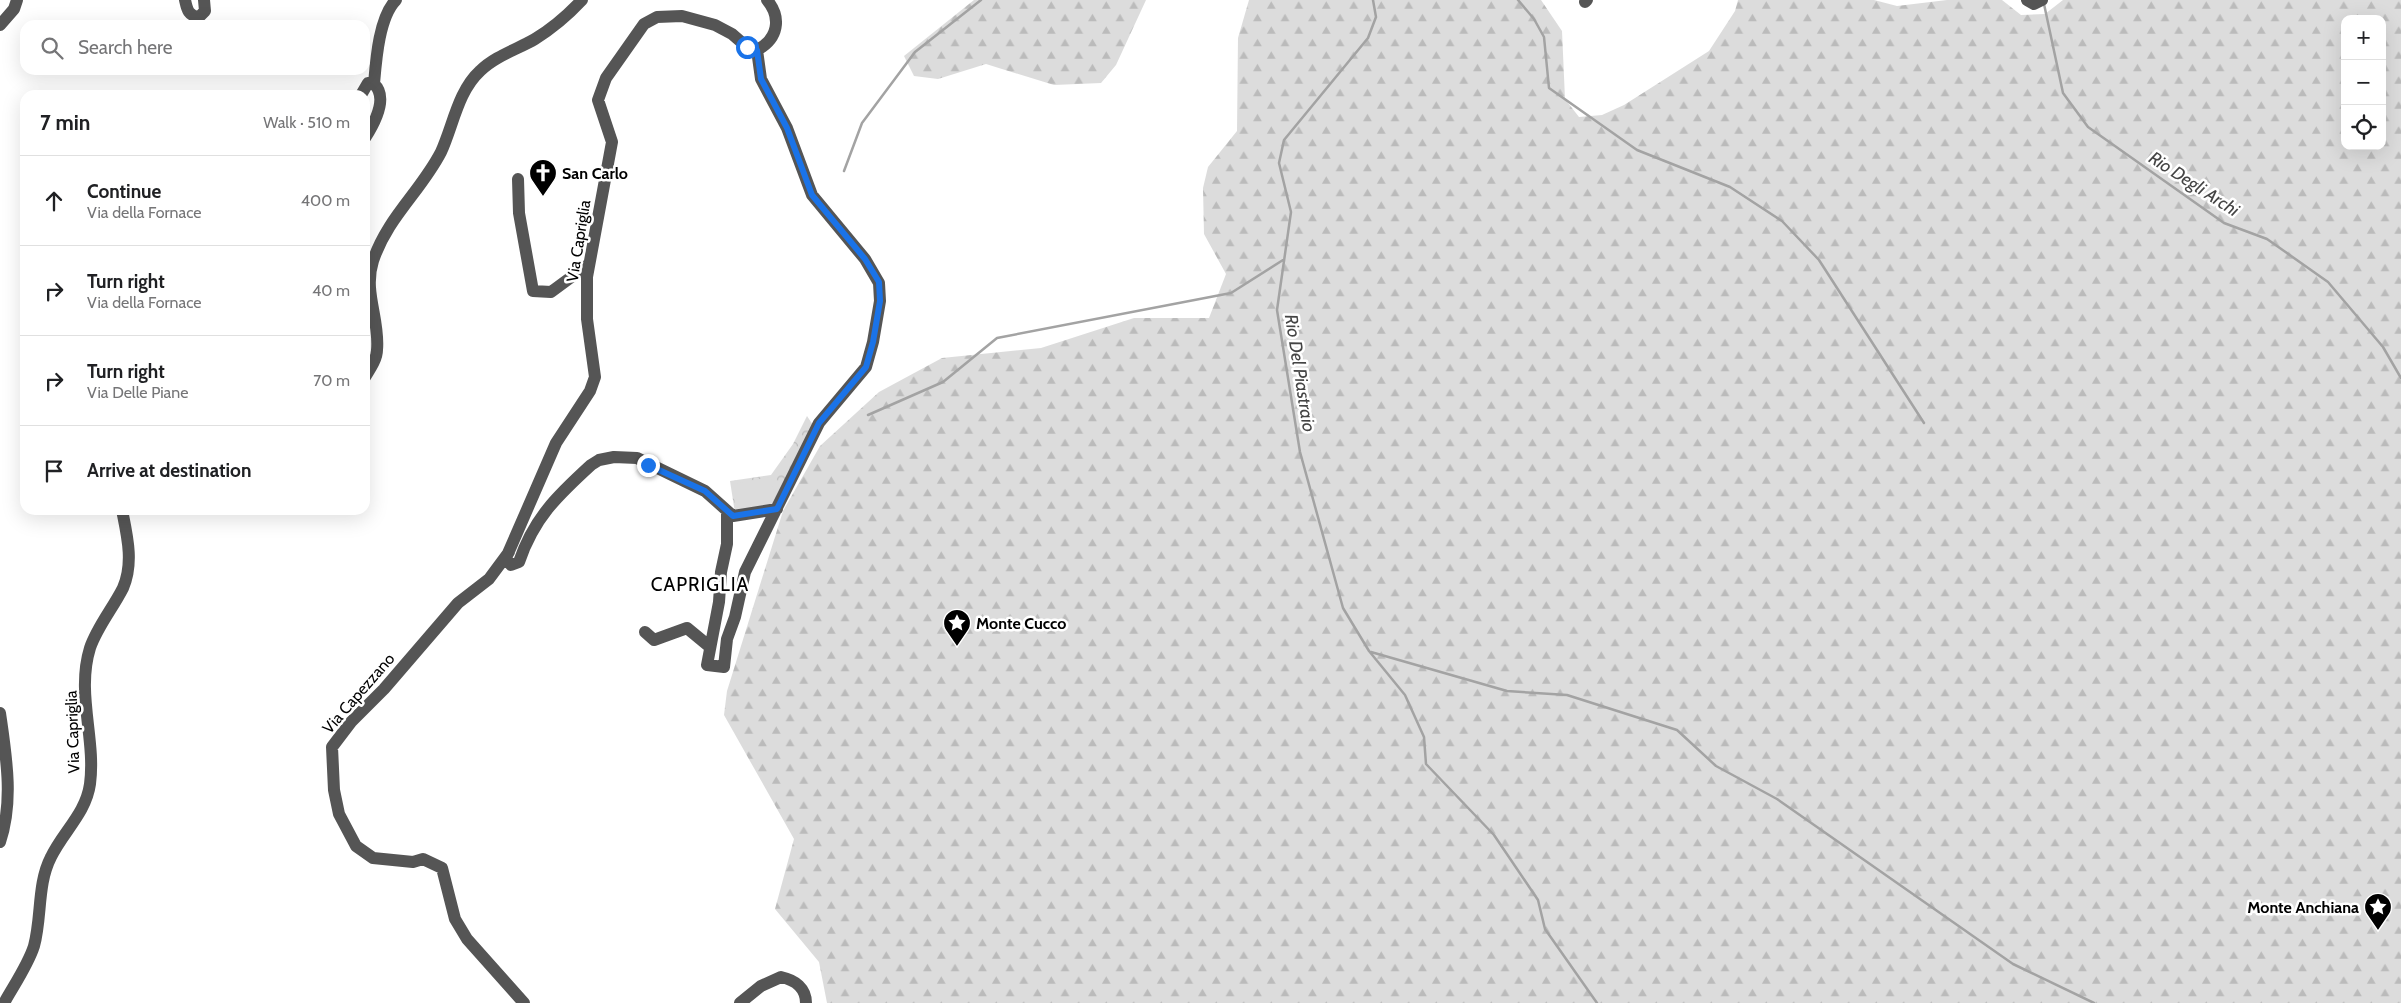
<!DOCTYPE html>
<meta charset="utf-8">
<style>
body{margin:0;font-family:Cabin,sans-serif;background:#f6f6f6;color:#202124}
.controls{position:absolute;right:15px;top:15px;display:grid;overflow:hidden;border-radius:10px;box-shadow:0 5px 20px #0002}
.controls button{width:45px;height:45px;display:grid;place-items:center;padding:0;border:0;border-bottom:1px solid #e0e0e0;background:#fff;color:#202124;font:25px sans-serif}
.stop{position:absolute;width:15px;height:15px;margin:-11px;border:4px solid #1a73e8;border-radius:50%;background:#fff}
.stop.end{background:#1a73e8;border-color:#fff;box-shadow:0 1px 5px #0008}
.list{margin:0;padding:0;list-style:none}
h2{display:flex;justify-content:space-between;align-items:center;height:65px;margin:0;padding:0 20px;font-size:21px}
h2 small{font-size:16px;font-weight:400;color:#757577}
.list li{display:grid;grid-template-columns:32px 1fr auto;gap:15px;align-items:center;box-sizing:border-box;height:90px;padding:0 20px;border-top:1px solid #e0e0e0}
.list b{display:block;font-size:19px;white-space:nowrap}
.list p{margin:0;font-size:16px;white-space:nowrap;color:#757577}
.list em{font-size:16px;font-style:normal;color:#757577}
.icon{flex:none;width:28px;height:28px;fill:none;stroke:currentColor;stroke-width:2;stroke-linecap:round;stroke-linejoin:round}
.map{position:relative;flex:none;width:2401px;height:1003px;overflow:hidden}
.search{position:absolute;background:#fff;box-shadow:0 5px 20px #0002;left:20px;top:20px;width:350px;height:55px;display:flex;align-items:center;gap:12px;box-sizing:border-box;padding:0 18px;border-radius:15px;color:#757577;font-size:19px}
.panel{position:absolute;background:#fff;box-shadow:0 5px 20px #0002;left:20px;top:90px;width:350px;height:425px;border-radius:15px}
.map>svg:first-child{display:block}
.forest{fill:url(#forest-firs);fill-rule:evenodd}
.park{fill:url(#park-crowns)}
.pitch{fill:#dcdcdc}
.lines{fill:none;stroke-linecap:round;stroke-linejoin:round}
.stream{stroke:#a3a3a3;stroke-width:2.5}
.minor{stroke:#555;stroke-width:12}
.route{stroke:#1a73e8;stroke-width:6}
.labels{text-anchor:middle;stroke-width:5;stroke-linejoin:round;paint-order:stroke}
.poi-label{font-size:16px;font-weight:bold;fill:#000;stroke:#fff;text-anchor:start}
.street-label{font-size:16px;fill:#000;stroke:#fff}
.water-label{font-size:18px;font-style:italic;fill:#444;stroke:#fff}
.quarter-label{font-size:19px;letter-spacing:1px;fill:#000;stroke:#fff}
</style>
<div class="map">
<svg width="2401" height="1003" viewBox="0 0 2401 1003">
<defs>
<pattern id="forest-firs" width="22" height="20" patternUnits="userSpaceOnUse" patternTransform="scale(1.25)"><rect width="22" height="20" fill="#dcdcdc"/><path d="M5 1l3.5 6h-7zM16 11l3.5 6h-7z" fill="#bbb"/></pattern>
<pattern id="park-crowns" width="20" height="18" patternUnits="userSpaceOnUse" patternTransform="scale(1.25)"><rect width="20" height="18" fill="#dcdcdc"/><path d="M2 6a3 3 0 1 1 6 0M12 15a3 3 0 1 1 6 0" fill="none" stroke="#bbb"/></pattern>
</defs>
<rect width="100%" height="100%" fill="#fff"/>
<path class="forest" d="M 974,0 L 1146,0 L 1116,65 L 1101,83 L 1054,85 L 986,64 L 938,79 L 914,76 L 904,56 Z
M 1249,0 L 1541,0 L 1562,31 L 1565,99 L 1579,117 L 1602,115 L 1624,105 L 1709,51 L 1735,11 L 1738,0 L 1874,0 L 1897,6 L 1947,0 L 2002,0 L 2021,15 L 2045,14 L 2063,0 L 2401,0 L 2401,1003 L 827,1003 L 819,962 L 775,909 L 794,839 L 724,715 L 727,691 L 783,511 L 820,446 L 879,392 L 942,358 L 1041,348 L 1134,318 L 1209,318 L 1226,274 L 1204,234 L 1203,188 L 1208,167 L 1237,131 L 1238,38 ZM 2345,19 L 2382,19 L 2382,146 L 2345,146 Z"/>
<path class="park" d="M 807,416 L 815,428 L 776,505 L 735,513 L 730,481 L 771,475 L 793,444 Z"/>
<path class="pitch" d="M 771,477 L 776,505 L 736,511 L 732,484 Z"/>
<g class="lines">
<path class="stream" d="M 1373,0 L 1376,17 L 1368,38 L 1284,140 L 1279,163 L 1291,212 L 1277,310 L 1300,452 L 1343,608 L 1369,651 L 1405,695 L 1424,737 L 1426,764 L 1494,835 L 1538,900 L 1545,929 L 1597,1003
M 1518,0 L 1534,19 L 1544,37 L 1549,88 L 1637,150 L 1730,187 L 1782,221 L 1819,260 L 1924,423
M 2044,4 L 2063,93 L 2088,127 L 2224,223 L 2267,239 L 2328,282 L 2383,347 L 2401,378
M 844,171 L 862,123 L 915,52 L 981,0
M 868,415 L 943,382 L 997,338 L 1231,293 L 1283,260
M 1371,652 L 1507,691 L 1567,695 L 1677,730 L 1716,766 L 1777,799 L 2013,964 L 2094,1003"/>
<path class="minor" d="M 185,0 C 187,9 188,16 199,17 L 205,11 L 204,0
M 2027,0 L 2034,4 L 2042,0
M 1585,2 L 1587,0
M 0,25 L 14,9 L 17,0
M 757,50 L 747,47 L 732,34 L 715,25 L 682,16 L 657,17 L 644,24 L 606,78 L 598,100 L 612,142 L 587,277 L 587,319 L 595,377 L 590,391 L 556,443 L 506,558 L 511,565 L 519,562 C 534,518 557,496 591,465 L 599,460 L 614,457 L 637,458 L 705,491 L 733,516 L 777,509
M 757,50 C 778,39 782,18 767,0
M 374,84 C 376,60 379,17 396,0
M 361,95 L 368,83 L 374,84 C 389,98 374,124 365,138
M 518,179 L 519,213 L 533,291 L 551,292 L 589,264
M 365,377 C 370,369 377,359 377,350 C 380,319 363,292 373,261 C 387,218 421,191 441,152 C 453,126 458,91 480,71 C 495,56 518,49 535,39 C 553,28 568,15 582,0
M 727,511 L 727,544 L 721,572 L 719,602 L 707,665 L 724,667 L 727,639 L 735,617 L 745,572 L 819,423 L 866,367 L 873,342 L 880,301 L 879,283 L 865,259 L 812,195 L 787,128 L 761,79 L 757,50
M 509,552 L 489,579 L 458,603 L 384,689 L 351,722 L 332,747 L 334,790 L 339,814 L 356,846 L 373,858 L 413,862 L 423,859 L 442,868 L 455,919 L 467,939 L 524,1003
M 645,632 L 654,640 L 687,628 L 710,647
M 0,713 C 6,755 14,801 0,842
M 4,1003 C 14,985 28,965 34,946 C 42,917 37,884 51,857 C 63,832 86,813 90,784 C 96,739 76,693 90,648 C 97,627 113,608 123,588 C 134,563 127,535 122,510
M 740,1003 L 761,986 L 781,977 C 795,980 806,988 806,1003"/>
</g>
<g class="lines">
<path class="route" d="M 648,465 L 705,491 L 733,516 L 777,509 L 819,423 L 866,367 L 873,342 L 880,301 L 879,282 L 865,259 L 812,195 L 787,128 L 761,79 L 757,50 L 747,47"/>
</g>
<defs>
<symbol id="church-pin" viewBox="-11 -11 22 30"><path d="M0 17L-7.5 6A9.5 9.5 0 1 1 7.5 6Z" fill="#000" stroke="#fff"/><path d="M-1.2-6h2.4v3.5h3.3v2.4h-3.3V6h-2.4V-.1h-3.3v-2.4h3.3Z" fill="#fff"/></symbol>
<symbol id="sight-pin" viewBox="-11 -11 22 30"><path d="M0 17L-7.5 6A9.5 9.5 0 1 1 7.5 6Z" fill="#000" stroke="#fff"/><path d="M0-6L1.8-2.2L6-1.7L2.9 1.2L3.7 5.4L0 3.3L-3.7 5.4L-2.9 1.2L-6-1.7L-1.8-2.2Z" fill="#fff"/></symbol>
</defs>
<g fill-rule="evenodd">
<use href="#church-pin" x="527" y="157" width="32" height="43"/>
<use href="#sight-pin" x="941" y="607" width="32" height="43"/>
<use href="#sight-pin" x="2362" y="891" width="32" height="43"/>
</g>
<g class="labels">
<g class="poi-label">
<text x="562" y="179">San Carlo</text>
<text x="976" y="629">Monte Cucco</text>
<text x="2359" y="913" text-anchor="end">Monte Anchiana</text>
</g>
<g class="street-label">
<text transform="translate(578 241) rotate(-81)" y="6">Via Capriglia</text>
<text transform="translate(358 693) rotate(-49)" y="6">Via Capezzano</text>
<text transform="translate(72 732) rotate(-92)" y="6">Via Capriglia</text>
</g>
<g class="water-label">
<text transform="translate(2194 184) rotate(33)" y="6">Rio Degli Archi</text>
<text transform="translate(1300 373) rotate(81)" y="6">Rio Del Piastraio</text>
</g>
<g class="quarter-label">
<text x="700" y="591">CAPRIGLIA</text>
</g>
</g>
</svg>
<div class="controls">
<button>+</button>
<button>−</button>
<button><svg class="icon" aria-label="locate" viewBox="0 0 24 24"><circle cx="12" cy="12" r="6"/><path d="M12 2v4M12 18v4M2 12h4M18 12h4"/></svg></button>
</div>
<div class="stop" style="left:747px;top:47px"></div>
<div class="stop end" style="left:648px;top:465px"></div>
<div class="search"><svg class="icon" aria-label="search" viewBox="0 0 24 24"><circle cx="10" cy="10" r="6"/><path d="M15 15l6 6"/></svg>Search here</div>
<section class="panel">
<h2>7 min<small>Walk · 510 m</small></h2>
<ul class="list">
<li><svg class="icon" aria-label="ahead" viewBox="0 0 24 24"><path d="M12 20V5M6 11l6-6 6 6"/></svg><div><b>Continue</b><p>Via della Fornace</p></div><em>400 m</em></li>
<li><svg class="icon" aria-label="right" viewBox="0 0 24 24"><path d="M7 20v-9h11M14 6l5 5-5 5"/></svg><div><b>Turn right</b><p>Via della Fornace</p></div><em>40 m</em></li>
<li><svg class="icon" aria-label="right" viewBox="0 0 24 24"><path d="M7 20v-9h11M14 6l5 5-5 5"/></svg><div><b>Turn right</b><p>Via Delle Piane</p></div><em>70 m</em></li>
<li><svg class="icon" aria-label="arrive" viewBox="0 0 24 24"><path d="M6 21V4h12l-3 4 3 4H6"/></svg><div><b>Arrive at destination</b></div></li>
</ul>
</section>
</div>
